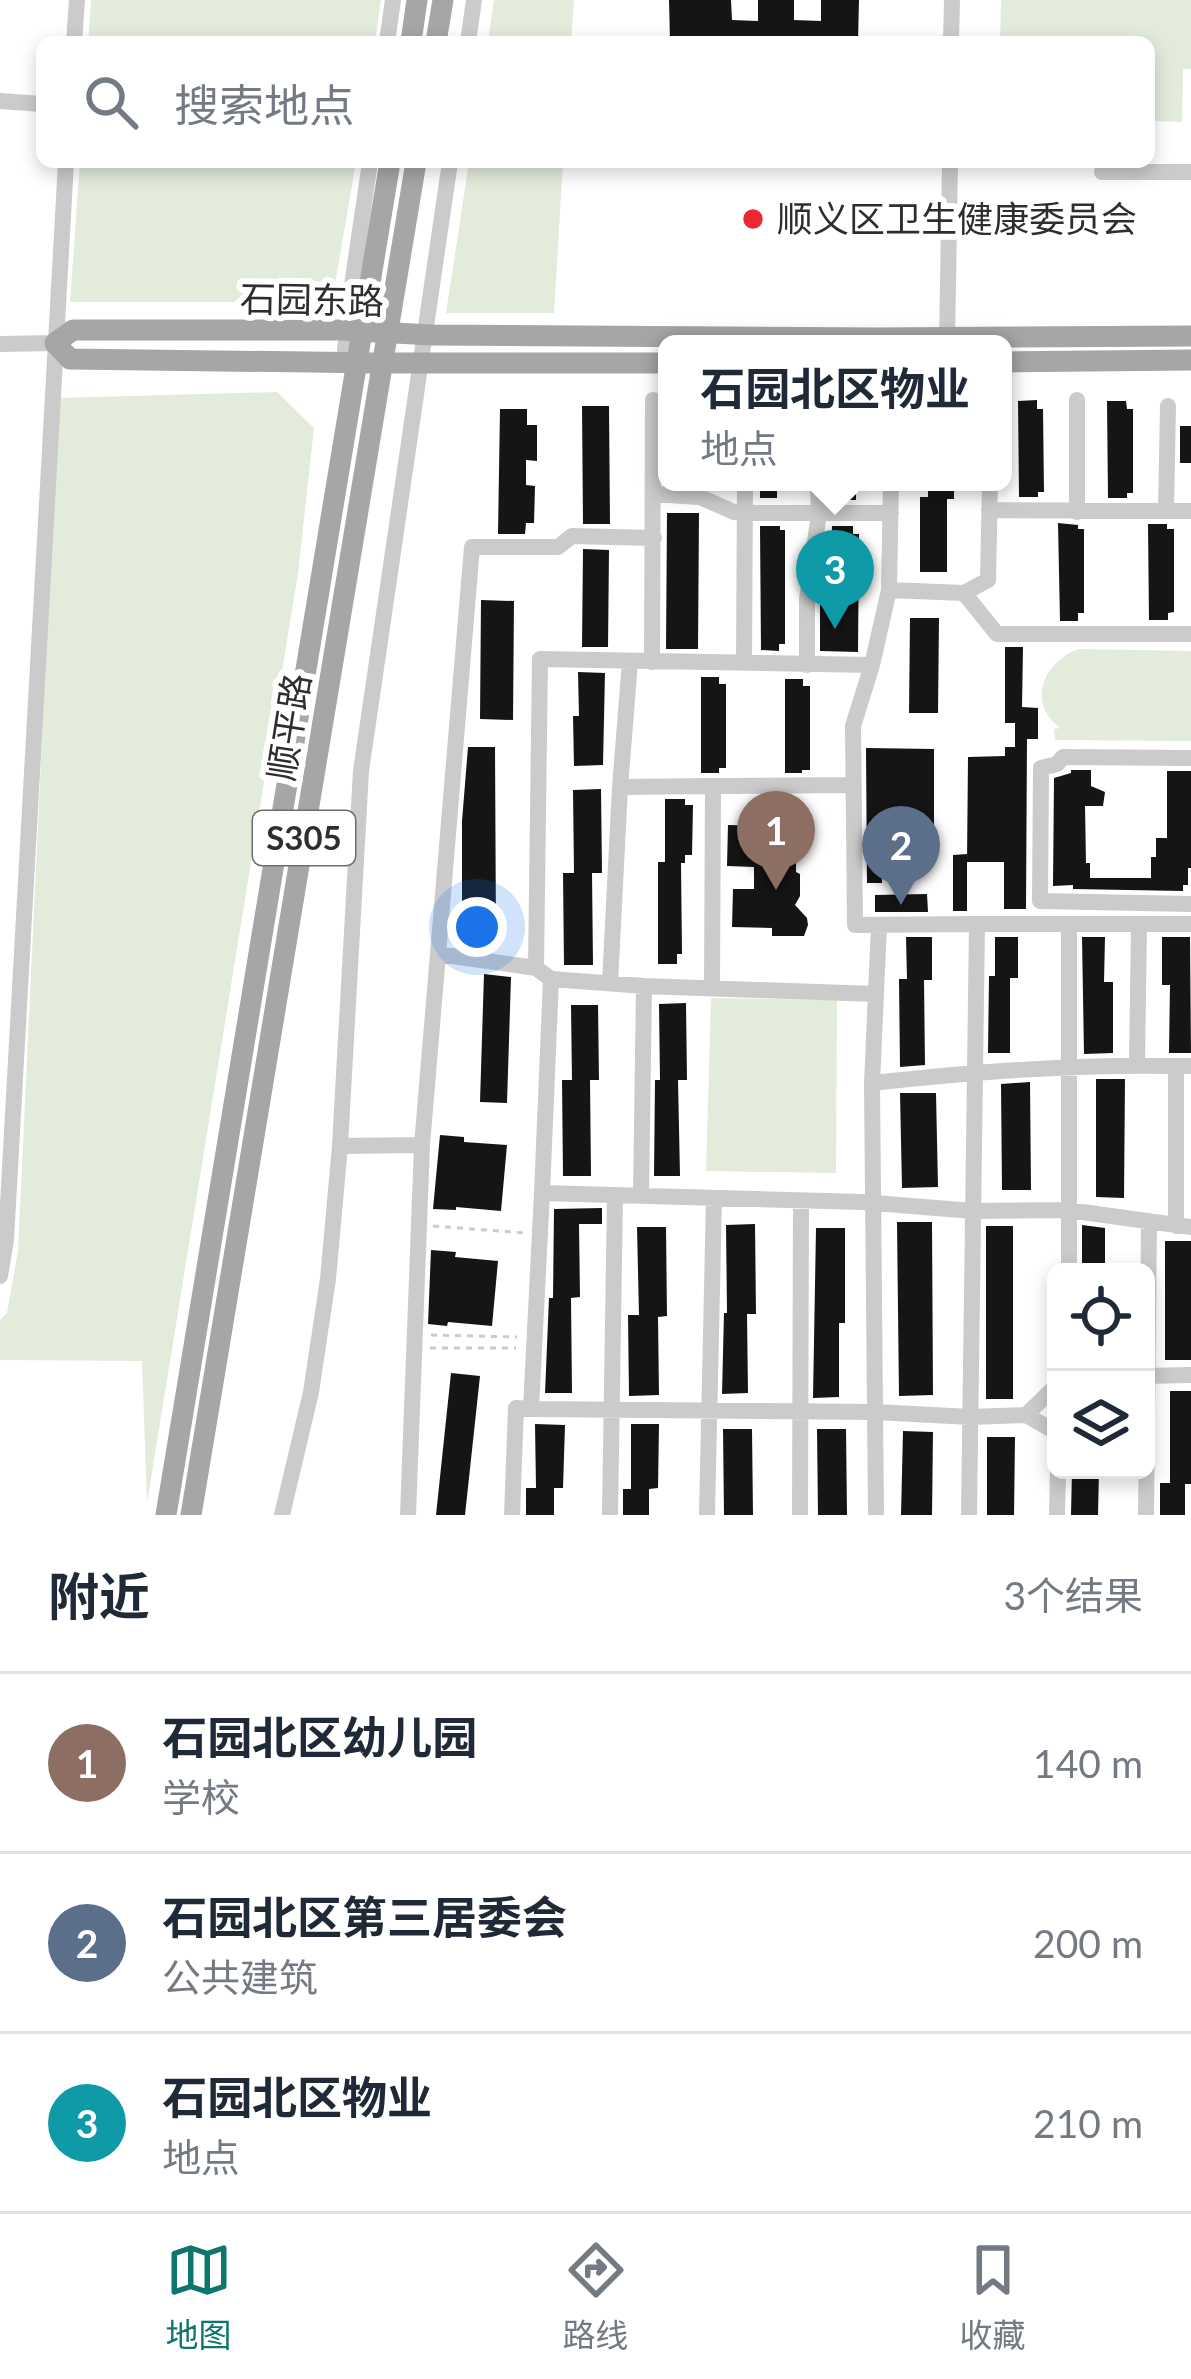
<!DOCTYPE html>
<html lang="zh">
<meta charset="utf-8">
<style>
body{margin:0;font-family:Lato,"Noto Sans SC",sans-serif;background:#f6f6f7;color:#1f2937}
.controls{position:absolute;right:36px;bottom:36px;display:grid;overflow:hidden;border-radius:18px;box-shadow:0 6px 18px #0003}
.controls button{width:108px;height:108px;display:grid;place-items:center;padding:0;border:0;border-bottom:3px solid #e0e1e3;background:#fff;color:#1f2937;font:60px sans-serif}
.you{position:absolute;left:477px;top:927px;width:42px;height:42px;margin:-30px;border:9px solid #fff;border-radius:50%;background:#1a73e8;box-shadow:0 0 0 18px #1a73e833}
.badge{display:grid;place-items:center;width:78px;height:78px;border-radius:50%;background:#0f766e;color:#fff;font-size:39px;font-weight:700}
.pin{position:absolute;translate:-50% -99px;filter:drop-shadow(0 3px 6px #0008)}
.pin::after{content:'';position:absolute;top:63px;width:42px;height:36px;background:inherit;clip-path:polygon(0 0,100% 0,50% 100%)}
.popup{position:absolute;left:658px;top:335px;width:354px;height:156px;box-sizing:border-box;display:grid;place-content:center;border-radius:18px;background:#fff;filter:drop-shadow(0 3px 9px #0005);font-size:39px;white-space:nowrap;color:#747a83}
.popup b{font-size:45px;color:#1f2937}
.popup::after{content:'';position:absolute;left:50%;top:100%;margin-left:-24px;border:24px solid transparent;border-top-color:#fff}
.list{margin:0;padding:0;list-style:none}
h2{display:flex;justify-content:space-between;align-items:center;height:156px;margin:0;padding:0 48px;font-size:51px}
h2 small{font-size:39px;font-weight:400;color:#747a83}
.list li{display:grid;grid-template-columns:78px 1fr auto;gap:36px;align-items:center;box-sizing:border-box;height:180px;padding:0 48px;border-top:3px solid #e0e1e3}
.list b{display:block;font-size:45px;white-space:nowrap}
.list p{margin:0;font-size:39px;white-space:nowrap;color:#747a83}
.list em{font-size:39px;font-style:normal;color:#747a83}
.icon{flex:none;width:66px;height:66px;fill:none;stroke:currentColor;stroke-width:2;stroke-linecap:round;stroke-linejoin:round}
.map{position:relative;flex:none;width:1191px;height:1515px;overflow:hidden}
.search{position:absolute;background:#fff;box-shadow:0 6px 18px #0003;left:36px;right:36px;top:36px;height:132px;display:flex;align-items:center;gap:30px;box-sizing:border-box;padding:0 42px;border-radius:18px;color:#747a83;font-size:45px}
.sheet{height:696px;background:#fff}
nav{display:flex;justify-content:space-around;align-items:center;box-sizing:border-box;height:168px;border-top:3px solid #e0e1e3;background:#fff;font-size:33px;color:#747a83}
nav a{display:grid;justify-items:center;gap:6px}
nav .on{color:#0f766e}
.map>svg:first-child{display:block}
.green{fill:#e3ecdb}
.building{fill:#151515}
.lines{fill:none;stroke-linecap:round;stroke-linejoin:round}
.path{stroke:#cbcbcb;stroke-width:3;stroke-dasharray:6 6;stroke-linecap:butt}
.minor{stroke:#cbcbcb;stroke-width:16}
.major{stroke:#a6a6a6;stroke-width:21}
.poi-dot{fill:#eb2932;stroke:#fff;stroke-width:4.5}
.labels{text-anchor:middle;stroke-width:12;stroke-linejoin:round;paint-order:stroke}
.shield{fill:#fff;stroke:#6d6d6d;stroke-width:3}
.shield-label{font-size:33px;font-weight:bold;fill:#2e2e2e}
.poi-label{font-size:36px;fill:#2e2e2e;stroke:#fff;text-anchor:start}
.street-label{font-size:36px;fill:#2e2e2e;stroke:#fff}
</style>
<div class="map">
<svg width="1191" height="1515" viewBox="0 0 1191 1515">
<rect width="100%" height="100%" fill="#fff"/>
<path class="green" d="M 91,0 L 381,0 L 375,42 L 88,42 Z
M 494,0 L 574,0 L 571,42 L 488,42 Z
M 1001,0 L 1191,0 L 1191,69 L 1183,69 L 1182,122 L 1149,121 L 1149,42 L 1000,42 Z
M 80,162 L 356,162 L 332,302 L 70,302 Z
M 469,162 L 563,162 L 554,313 L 446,313 Z
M 277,392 L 314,428 L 298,573 L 147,1503 L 142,1361 L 0,1360 L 0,1320 L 7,1313 L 18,1251 L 58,398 Z
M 1078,649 L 1191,651 L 1191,741 L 1055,740 L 1054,729 L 1060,728 C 1026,702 1044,662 1078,649 Z
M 711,998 L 837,1000 L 836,1173 L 706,1171 Z"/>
<path class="building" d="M 669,0 L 731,0 L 732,20 L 758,21 L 758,0 L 794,0 L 794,20 L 821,21 L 821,0 L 859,0 L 858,42 L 670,42 Z
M 1037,400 L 1037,409 L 1043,409 L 1044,492 L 1038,492 L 1038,497 L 1019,497 L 1018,401 Z
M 1107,401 L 1126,401 L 1127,409 L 1133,409 L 1133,493 L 1127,493 L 1127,498 L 1108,498 Z
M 582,406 L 609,406 L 610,524 L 583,524 Z
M 500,409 L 527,409 L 527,425 L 537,425 L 537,461 L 526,460 L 526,485 L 535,486 L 534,523 L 526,523 L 525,534 L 498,534 Z
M 1180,426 L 1191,426 L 1191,463 L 1180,463 Z
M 760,482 L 777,482 L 777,498 L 760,498 Z
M 839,482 L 856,482 L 856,500 L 839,500 Z
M 928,482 L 954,482 L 954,499 L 947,499 L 947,572 L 920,572 L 920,497 L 928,497 Z
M 667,513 L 699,513 L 698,649 L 666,649 Z
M 1058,523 L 1078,525 L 1078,529 L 1084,529 L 1084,613 L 1078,613 L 1078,621 L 1060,621 Z
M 1148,524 L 1167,524 L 1167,529 L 1174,529 L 1174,612 L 1168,613 L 1168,620 L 1149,620 Z
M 760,526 L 780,526 L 780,530 L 785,530 L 785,644 L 779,644 L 779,651 L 761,650 Z
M 832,526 L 853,526 L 853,534 L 859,534 L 858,652 L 820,651 L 820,604 L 830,604 Z
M 583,549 L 609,550 L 608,647 L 582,647 Z
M 481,600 L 514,601 L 513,720 L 480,719 Z
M 910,618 L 939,618 L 938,713 L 909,713 Z
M 1005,647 L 1023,647 L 1022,707 L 1038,708 L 1038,739 L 1027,739 L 1026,909 L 1004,909 L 1004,862 L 967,862 L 968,757 L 1005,756 L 1005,747 L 1015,747 L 1015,723 L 1005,723 Z
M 578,672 L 605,673 L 603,765 L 574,766 L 573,716 L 579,716 Z
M 701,677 L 719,677 L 719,684 L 726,684 L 726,768 L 719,768 L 719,773 L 701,773 Z
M 785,679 L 803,679 L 803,686 L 810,686 L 810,770 L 802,770 L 802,773 L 785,773 Z
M 468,747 L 495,747 L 496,939 L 462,939 L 462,821 Z
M 866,748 L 934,749 L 934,858 L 881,857 L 882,883 L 867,883 Z
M 1071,770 L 1091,770 L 1091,786 L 1105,792 L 1103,806 L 1085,806 L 1086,863 L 1090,863 L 1090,878 L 1151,878 L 1151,857 L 1156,857 L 1156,838 L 1167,838 L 1167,771 L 1191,771 L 1191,868 L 1188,868 L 1188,885 L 1183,885 L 1183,891 L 1073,889 L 1073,885 L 1053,886 L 1054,778 L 1071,773 Z
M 601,789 L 602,873 L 592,873 L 593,965 L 564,965 L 563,873 L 574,873 L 573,790 Z
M 665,799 L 685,799 L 685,805 L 693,805 L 692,855 L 685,855 L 685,863 L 681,863 L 682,954 L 677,954 L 677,964 L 658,964 L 658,862 L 665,862 Z
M 772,816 L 791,816 L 791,843 L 796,845 L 796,872 L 800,874 L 800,896 L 795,905 L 807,918 L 808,925 L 804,936 L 772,936 L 772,928 L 732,927 L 733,889 L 754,889 L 754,867 L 727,866 L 728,825 L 769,826 Z
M 967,854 L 967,911 L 953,911 L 953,855 Z
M 927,894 L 928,912 L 875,912 L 875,895 Z
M 906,937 L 932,937 L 932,980 L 924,980 L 925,1065 L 900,1067 L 899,979 L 907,979 Z
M 995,937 L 1018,937 L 1018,978 L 1010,978 L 1010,1053 L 988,1053 L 989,976 L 995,976 Z
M 1082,937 L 1105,937 L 1104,982 L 1113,982 L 1113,1053 L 1084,1054 Z
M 1162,937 L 1190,937 L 1191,1053 L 1169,1053 L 1170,985 L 1162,985 Z
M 484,974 L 511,977 L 507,1103 L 480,1102 Z
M 686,1003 L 687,1080 L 678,1080 L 680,1176 L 654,1176 L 655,1080 L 660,1080 L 659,1004 Z
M 571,1005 L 598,1005 L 599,1080 L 590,1080 L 591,1176 L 563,1176 L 562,1080 L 572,1080 Z
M 1096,1079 L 1125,1079 L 1124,1198 L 1096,1197 Z
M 1030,1082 L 1031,1190 L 1002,1190 L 1001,1084 Z
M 900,1093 L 936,1093 L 938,1187 L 902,1188 Z
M 440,1135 L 464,1137 L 464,1142 L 507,1145 L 501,1211 L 456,1207 L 456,1210 L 433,1209 Z
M 602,1208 L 602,1224 L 579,1224 L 580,1297 L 571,1298 L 572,1393 L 545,1393 L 549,1298 L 553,1298 L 554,1209 Z
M 897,1222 L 932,1222 L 933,1395 L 899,1396 Z
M 755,1224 L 756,1314 L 747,1314 L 748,1393 L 722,1394 L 724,1313 L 727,1313 L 726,1225 Z
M 1082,1225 L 1105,1228 L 1105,1272 L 1082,1272 Z
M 986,1226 L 1013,1226 L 1013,1399 L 986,1399 Z
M 637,1227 L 666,1227 L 667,1316 L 658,1317 L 659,1395 L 629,1396 L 628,1315 L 639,1315 Z
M 816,1228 L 845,1228 L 845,1323 L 839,1323 L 839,1397 L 813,1398 Z
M 1165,1241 L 1191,1241 L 1191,1360 L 1165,1360 Z
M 431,1250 L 456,1252 L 455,1257 L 498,1261 L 492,1326 L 448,1322 L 447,1326 L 428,1324 Z
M 451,1373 L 480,1376 L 465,1515 L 436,1515 Z
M 1170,1391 L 1191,1391 L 1191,1484 L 1185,1484 L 1185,1515 L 1160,1515 L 1160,1483 L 1170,1483 Z
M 535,1424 L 565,1425 L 563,1488 L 554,1488 L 554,1515 L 526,1515 L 526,1488 L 536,1488 Z
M 631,1424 L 659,1424 L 658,1488 L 649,1489 L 649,1515 L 623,1515 L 623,1489 L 631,1489 Z
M 723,1429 L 752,1429 L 753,1515 L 724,1515 Z
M 817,1429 L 846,1429 L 847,1515 L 818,1515 Z
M 903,1431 L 933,1432 L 932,1515 L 901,1515 Z
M 987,1437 L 1015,1437 L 1014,1515 L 987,1515 Z
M 1072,1470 L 1099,1470 L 1098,1515 L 1071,1515 Z"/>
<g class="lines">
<path class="path" d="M 433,1226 L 525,1233
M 431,1335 L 517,1337
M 430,1348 L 516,1348"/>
<path class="minor" d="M 74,42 L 77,0
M 387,42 L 393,0
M 468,42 L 474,0
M 951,42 L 952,0
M 0,101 L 42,104
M 1102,172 L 1191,172
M 0,344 L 55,343
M 947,344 L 950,162
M 344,363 L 349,306 L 370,162
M 891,482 L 889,590 L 872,665 L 853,726 L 855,925 L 977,924
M 653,494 L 700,497 L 734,512 L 745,513 L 891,513
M 989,510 L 1191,511
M 1166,511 L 1168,406
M 1077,512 L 1077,400
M 889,590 L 964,593 L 988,580 L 990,482
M 964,593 L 997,634 L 1191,634
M 652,662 L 653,400
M 744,663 L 745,482
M 807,665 L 807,599 L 819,513 L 818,482
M 1191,758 L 1063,757 L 1057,764 L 1041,768 L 1040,901 L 1191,904
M 713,786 L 854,785
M 620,787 L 713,786 L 712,987
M 438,954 L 472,547 L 558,547 L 572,536 L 654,538
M 536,968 L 540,659 L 872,665
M 610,983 L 620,787 L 630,662
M 1137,1065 L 1139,924
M 872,1083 C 974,1072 1074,1064 1176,1066
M 340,1146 L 422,1145 L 438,954 L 536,968 L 551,979 L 644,986 L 875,994
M 542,1193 L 551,979
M 641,1196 L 644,986
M 1176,1226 L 1176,1066 L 1191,1066
M 1069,1272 L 1069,924
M 0,1276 L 6,1240 L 66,162
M 1146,1376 L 1191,1375
M 1056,1386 L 1026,1415 L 970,1417 L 875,1412 L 531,1409 L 542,1193 L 862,1202 L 973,1211 L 1068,1210 L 1191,1227
M 1026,1415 L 1056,1432
M 282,1515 L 311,1392 L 328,1279 L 340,1146 L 361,771 L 450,162
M 408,1515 L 422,1145
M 512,1515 L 516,1408 L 531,1409
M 610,1515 L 615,1196
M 707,1515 L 714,1198
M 800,1515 L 801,1201
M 876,1515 L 872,1083 L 879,926
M 969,1515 L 977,924 L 1191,924
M 1057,1515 L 1058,1470
M 1146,1515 L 1149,1221"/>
<path class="major" d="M 411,42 L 417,0
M 436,42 L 443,0
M 1003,362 L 1191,360
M 667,363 L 383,363 L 70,359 L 55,343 L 73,330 L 341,330 L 432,335 L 878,338 L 1191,336
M 166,1515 L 390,162
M 191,1515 L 416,162"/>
</g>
<circle class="poi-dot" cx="753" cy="219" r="12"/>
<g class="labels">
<rect class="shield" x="253" y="811" width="102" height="54" rx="9"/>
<g class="shield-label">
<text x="304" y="850">S305</text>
</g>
<g class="poi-label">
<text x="777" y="232">顺义区卫生健康委员会</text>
</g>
<g class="street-label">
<text transform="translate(312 300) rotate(1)" y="13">石园东路</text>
<text transform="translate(289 727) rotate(-81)" y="13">顺平路</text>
</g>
</g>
</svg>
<div class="controls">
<button><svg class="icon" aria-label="locate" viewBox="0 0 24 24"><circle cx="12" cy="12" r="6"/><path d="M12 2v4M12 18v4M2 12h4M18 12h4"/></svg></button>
<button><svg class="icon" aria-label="layers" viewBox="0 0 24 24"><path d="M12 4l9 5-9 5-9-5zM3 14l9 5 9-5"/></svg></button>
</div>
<div class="you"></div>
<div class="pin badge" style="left:776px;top:890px;background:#8d6e63">1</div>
<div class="pin badge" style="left:901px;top:905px;background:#5c6f8a">2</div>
<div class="pin badge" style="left:835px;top:629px;background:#0f9aa8">3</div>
<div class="popup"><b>石园北区物业</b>地点</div>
<div class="search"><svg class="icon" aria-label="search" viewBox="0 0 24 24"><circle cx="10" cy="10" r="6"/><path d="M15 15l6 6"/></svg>搜索地点</div>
</div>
<section class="sheet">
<h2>附近<small>3个结果</small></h2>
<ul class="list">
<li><span class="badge" style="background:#8d6e63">1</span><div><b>石园北区幼儿园</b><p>学校</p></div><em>140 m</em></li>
<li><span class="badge" style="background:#5c6f8a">2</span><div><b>石园北区第三居委会</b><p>公共建筑</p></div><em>200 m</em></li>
<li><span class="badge" style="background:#0f9aa8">3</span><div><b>石园北区物业</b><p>地点</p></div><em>210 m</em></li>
</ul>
</section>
<nav>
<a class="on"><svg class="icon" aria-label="map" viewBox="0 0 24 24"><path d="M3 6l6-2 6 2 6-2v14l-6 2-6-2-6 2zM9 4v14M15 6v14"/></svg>地图</a>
<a><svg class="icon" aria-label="directions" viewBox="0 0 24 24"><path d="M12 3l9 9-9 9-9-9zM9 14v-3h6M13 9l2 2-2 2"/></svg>路线</a>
<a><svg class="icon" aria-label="saved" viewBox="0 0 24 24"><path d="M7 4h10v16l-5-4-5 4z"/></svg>收藏</a>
</nav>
